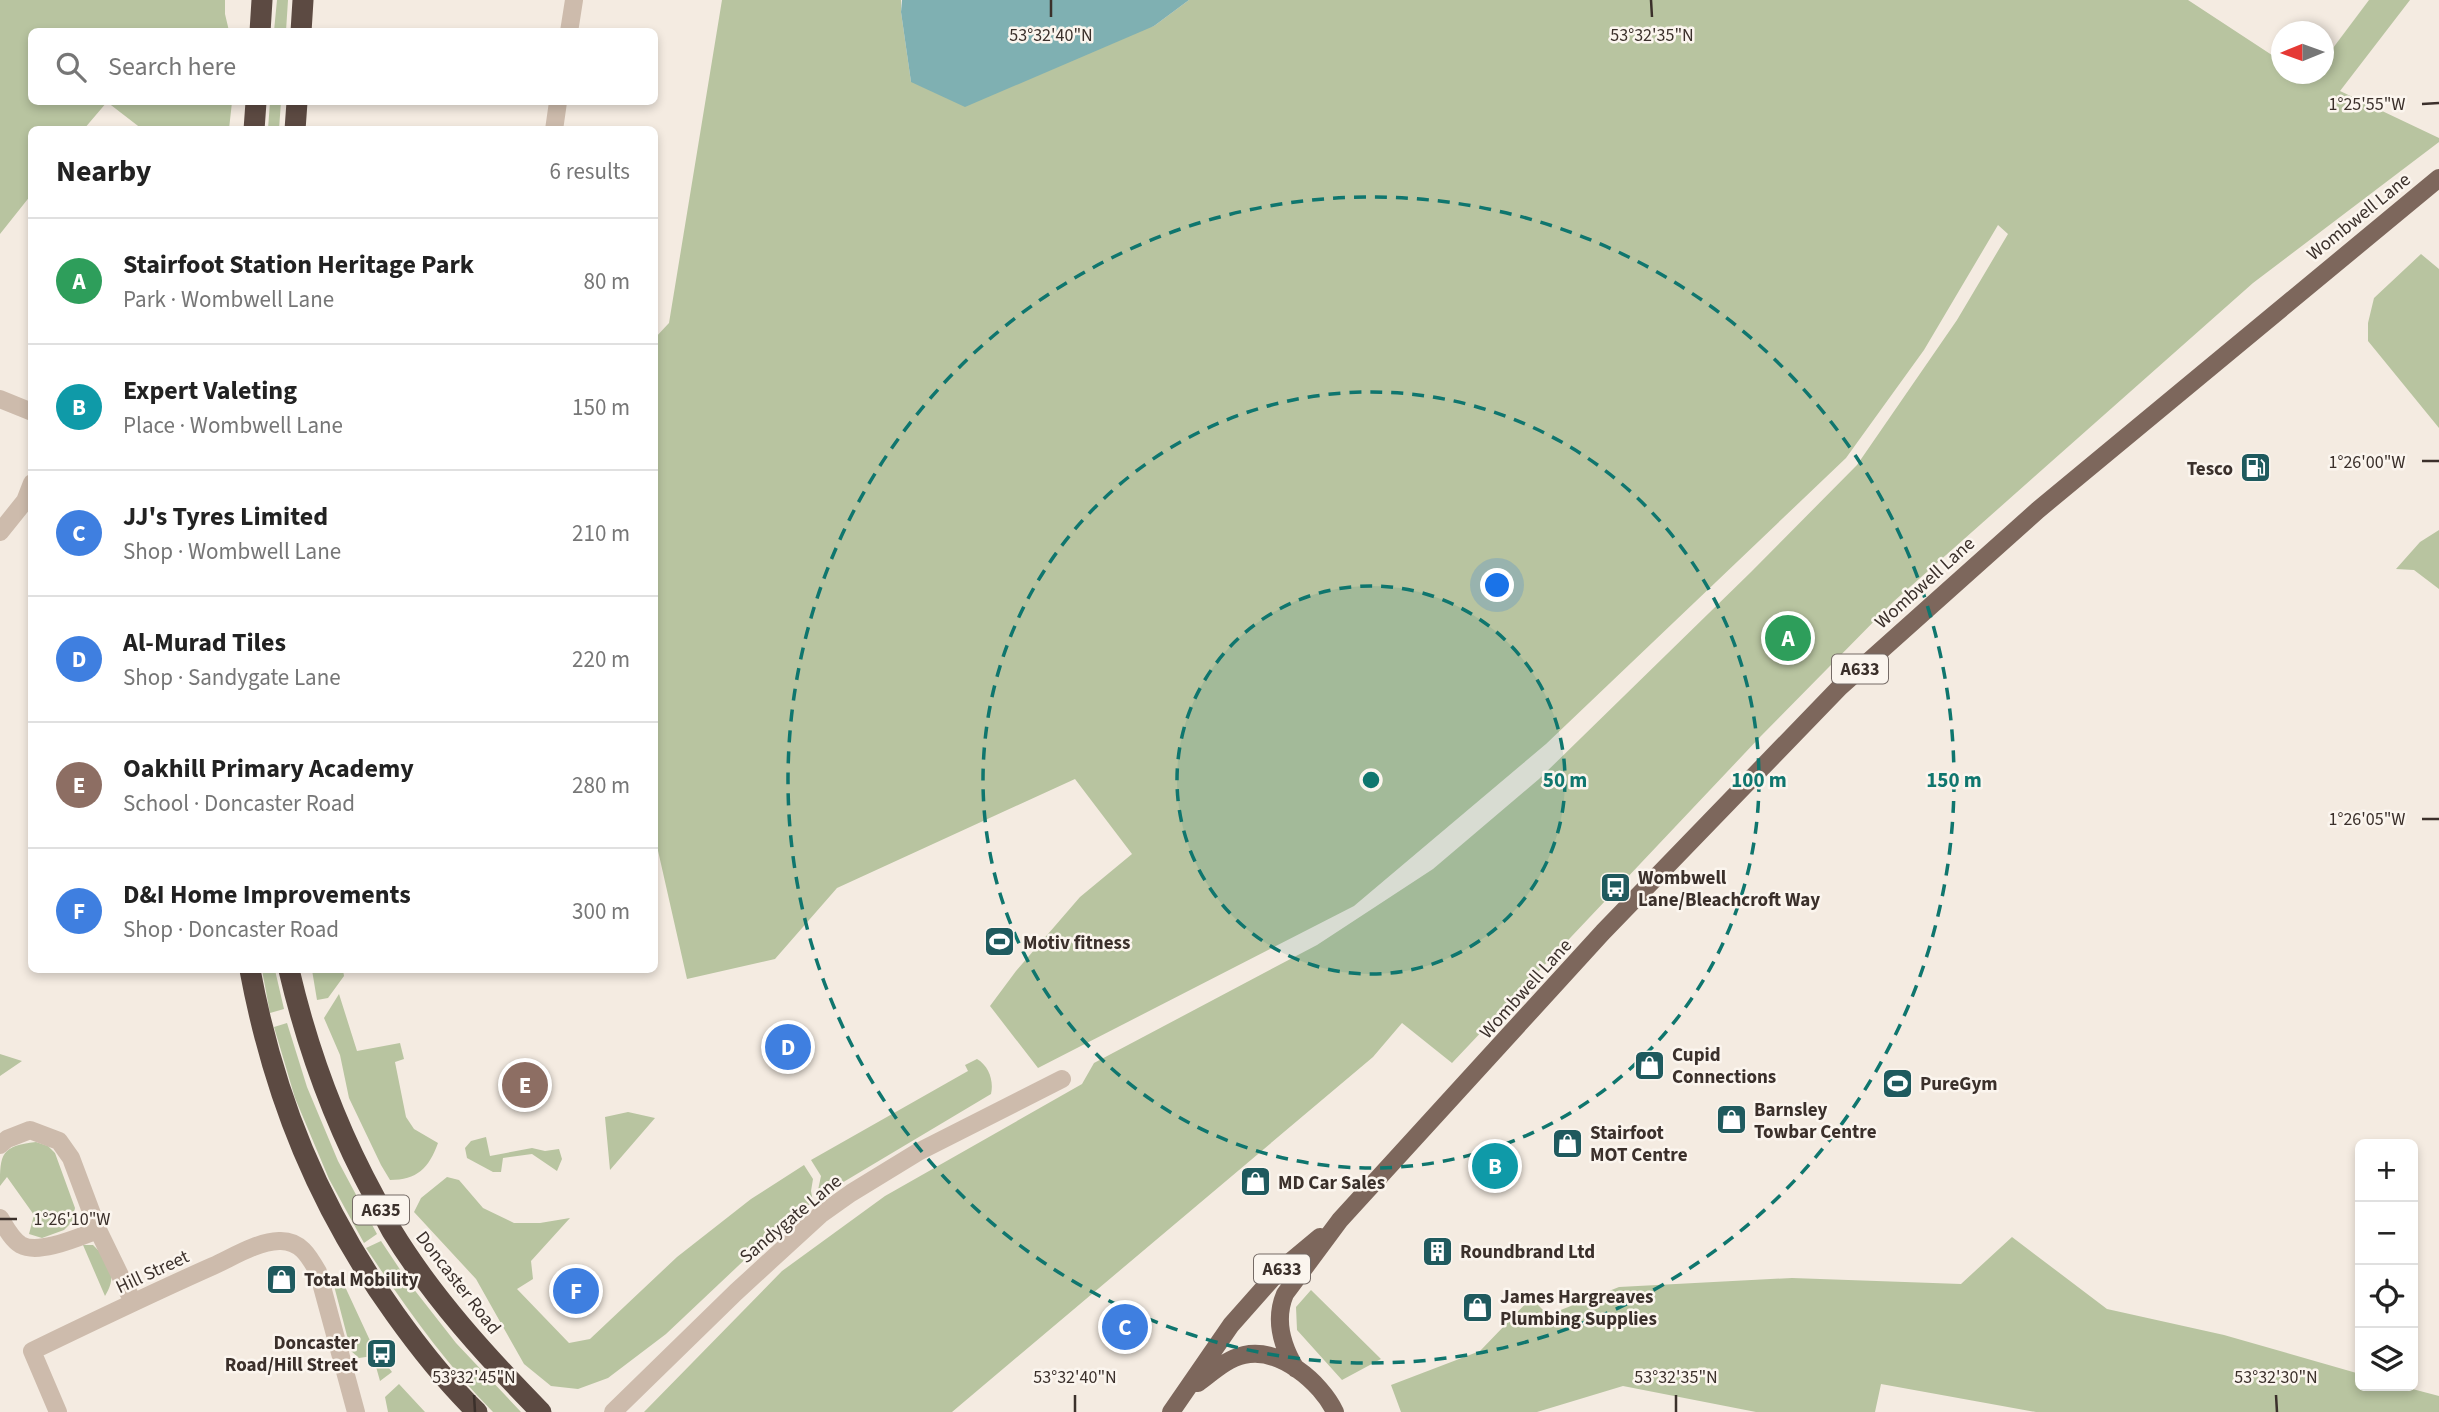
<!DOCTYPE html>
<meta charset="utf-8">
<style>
body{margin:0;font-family:"Source Sans 3",sans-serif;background:#f6f6f6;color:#222}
.controls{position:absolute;right:21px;bottom:21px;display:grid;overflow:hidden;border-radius:10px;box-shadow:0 4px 10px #0003}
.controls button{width:63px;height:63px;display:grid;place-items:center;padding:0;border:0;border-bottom:2px solid #e0e0e0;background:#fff;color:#222;font:35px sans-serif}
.compass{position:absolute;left:2271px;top:21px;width:63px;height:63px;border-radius:50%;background:#fff;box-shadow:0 4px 10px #0003;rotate:269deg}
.you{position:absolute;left:1498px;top:586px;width:24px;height:24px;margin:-18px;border:5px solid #fff;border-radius:50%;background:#1a73e8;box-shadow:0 0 0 10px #1a73e833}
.badge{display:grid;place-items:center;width:46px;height:46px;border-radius:50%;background:#0b8043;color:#fff;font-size:23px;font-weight:700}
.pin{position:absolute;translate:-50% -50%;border:4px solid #fff;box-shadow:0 2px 7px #0006}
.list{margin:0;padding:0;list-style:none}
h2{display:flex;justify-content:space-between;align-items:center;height:91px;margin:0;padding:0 28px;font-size:30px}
h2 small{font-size:23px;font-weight:400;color:#767676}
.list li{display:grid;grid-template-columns:46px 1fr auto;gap:21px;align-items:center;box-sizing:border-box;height:126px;padding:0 28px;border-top:2px solid #e0e0e0}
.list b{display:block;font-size:26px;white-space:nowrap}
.list p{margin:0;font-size:23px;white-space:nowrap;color:#767676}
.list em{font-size:23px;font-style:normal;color:#767676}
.icon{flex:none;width:38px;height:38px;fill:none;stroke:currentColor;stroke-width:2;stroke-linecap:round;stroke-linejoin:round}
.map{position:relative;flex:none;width:2439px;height:1412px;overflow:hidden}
.search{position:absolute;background:#fff;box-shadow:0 4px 10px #0003;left:28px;top:28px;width:630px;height:77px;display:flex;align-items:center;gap:18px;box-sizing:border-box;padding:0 24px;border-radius:10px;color:#767676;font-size:26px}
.panel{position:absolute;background:#fff;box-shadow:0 4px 10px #0003;left:28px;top:126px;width:630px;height:847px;border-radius:10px}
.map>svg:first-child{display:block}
.green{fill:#b8c4a0}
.water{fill:#7fb0b2}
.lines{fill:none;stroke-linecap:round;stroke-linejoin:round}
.minor{stroke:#cdbbac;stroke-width:18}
.major{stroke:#7d675c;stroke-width:18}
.highway{stroke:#5c4a42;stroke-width:21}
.ticks{fill:none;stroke:#3b302b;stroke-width:2.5}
.ring{fill:none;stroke:#0f766e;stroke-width:3.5;stroke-dasharray:12 9}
.labels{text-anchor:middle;stroke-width:5;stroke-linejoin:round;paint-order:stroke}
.shield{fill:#fbf5ee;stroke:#756b66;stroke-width:2}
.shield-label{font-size:18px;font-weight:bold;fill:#3b302b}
.street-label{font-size:19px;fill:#3b302b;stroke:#fbf5ee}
.poi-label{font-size:19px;font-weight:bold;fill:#3b302b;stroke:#fbf5ee;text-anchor:start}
.ticks-label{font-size:18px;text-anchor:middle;fill:#3b302b;stroke:#fbf5ee;stroke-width:5;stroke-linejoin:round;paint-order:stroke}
.centre{fill:#0f766e;stroke:#fbf5ee;stroke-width:3.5}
.ring-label{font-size:21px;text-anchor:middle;font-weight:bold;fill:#0f766e;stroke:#fbf5ee;stroke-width:5;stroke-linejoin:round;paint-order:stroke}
</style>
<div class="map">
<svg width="2439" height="1412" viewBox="0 0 2439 1412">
<rect width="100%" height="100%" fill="#f4ebe1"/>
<path class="green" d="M 0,0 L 225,0 L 225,14 L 229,31 L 32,32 L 32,102 L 232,102 L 229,129 L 142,129 L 107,102 L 84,129 L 32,130 L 31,195 L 0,234 Z
M 277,0 L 288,0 L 286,31 L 274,31 Z
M 722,0 L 901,0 L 901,12 L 911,82 L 1154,26 L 1189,0 L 2188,0 L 2281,61 L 2282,74 L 2300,74 L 2309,79 L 2313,74 L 2324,74 L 2324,60 L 2369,0 L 2410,0 L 2340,91 L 2439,138 L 2439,142 L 2253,283 L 1893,602 L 1761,736 L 1452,1063 L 1402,1023 L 1373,1057 L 952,1412 L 644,1412 L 782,1271 L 885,1196 L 1082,1084 L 1094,1063 L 1317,945 L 1433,869 L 1539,779 L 1751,572 L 1857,465 L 1957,320 L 2008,234 L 1998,225 L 1924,350 L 1846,458 L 1546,744 L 1354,906 L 1038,1068 L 990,1006 L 1016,971 L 1080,897 L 1132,854 L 1075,779 L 837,888 L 775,959 L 687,979 L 654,833 L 654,339 L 669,323 Z
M 270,102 L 281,102 L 279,129 L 268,129 Z
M 2421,254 L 2439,269 L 2439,428 L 2368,341 L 2368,323 L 2374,298 Z
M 2439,530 L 2439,589 L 2414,570 L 2396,569 L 2420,542 Z
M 262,970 L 275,970 L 284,1009 L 270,1013 Z
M 312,970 L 343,970 L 344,976 L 328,998 L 317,1000 Z
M 339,994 L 357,1051 L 400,1043 L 404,1059 L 395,1062 L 406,1117 L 414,1129 L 438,1143 C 429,1168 417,1180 390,1180 L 381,1165 L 349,1098 L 340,1055 L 324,1018 Z
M 287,1023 L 307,1087 L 338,1161 L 377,1234 L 364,1243 L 329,1179 L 295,1098 L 274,1027 Z
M 0,1054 L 22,1061 L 0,1076 Z
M 977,1059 C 989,1066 994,1081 991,1094 L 820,1196 L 818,1190 L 821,1176 L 811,1160 L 968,1071 L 965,1065 Z
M 628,1112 L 655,1118 L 610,1170 L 605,1117 Z
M 486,1137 L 490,1156 L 532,1148 L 545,1151 L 559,1149 L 562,1159 L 557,1171 L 532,1154 L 503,1158 L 501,1172 L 493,1172 L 467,1158 L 465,1148 L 471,1141 Z
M 36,1142 L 48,1146 L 55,1153 L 75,1208 L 72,1222 L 64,1230 L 42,1238 L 29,1234 L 34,1215 L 7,1177 L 0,1186 C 0,1154 1,1146 36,1142 Z
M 804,1165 L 813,1179 L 811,1191 L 813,1202 L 773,1233 L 666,1334 L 608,1378 L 578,1389 L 551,1386 L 524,1364 L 476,1279 L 414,1212 L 421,1198 L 447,1177 L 459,1180 L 483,1208 L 514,1223 L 540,1223 L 570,1218 L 531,1261 L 533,1279 L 517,1289 L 569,1343 L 590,1339 L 677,1257 L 751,1199 Z
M 2012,1237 L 2107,1309 L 2224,1335 L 2360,1374 L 2360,1386 L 2401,1386 L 2439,1396 L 2439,1412 L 2036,1412 L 1881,1384 L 1875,1412 L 1756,1412 L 1623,1386 L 1537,1412 L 1401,1412 L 1391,1385 L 1480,1351 L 1531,1298 L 1548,1315 L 1619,1287 L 1792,1278 L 1961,1284 Z
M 381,1241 L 409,1283 L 456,1343 L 521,1412 L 493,1412 C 444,1362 405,1306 366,1248 Z
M 83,1245 L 93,1245 C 110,1261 118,1275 105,1296 Z
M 332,1278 L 341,1278 L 373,1347 L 392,1372 L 380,1381 L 373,1356 L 359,1358 L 351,1351 Z
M 1311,1290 L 1381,1359 L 1342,1380 L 1297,1330 L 1296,1307 Z
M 399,1384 L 425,1412 L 388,1412 L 385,1397 Z"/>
<path class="water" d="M 902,0 L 1189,0 L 1154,26 L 965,107 L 911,82 L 901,12 Z"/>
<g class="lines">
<path class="minor" d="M 569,32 L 574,0
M 554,130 L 558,102
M 0,399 L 32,412
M 0,532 L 25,501 L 32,483
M 0,1145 L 7,1139 L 30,1130 L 59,1141 L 71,1158 L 98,1230 L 133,1302
M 0,1218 C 5,1226 11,1239 21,1245 C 39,1255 79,1237 98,1230
M 58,1412 L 32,1351 C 92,1322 152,1293 213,1266 C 233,1257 256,1242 279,1241 C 300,1240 309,1256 318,1272 L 356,1412
M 613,1412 L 736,1292 L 820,1215 L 851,1193 L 918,1152 L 1062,1079"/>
<path class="major" d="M 1296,1369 C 1282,1346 1274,1320 1285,1294 L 1340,1220 L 1603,932 L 1840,687 L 2038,510 L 2439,178
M 1198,1383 C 1212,1373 1226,1359 1244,1355 C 1279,1347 1321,1382 1335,1412
M 1171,1412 L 1231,1325 L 1278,1272 L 1320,1237"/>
<path class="highway" d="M 260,32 L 262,0
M 301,32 L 303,0
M 254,130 L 256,102
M 295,130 L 297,102
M 250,970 C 274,1098 319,1208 395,1314 C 420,1349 446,1382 477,1412
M 289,970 C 308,1051 335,1125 375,1198 C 381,1209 386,1221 392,1231 C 433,1298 487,1357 541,1412"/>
</g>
<path class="ticks" d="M 1051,0 L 1051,17M 1651,0 L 1652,17M 2422,104 L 2439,103M 2422,461 L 2439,461M 2422,819 L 2439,819M 0,1219 L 17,1219M 474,1395 L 475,1412M 1075,1395 L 1075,1412M 1676,1395 L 1676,1412M 2276,1395 L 2277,1412"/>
<circle cx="1371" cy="780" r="194" fill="#0f766e" fill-opacity=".12"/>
<g class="ring">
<circle cx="1371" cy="780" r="194"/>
<circle cx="1371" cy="780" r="388"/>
<circle cx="1371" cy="780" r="583"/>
</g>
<defs>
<symbol id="fuel-square" viewBox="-11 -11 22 22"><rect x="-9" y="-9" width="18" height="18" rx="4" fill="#1f5a5e" stroke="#fbf5ee"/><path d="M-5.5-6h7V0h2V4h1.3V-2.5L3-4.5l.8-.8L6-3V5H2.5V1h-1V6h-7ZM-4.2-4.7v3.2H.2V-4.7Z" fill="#fff"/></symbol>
<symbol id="bus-square" viewBox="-11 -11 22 22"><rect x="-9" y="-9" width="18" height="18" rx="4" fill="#1f5a5e" stroke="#fbf5ee"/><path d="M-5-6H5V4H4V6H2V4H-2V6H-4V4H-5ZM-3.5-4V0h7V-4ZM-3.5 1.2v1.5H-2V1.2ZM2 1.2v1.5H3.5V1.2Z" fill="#fff"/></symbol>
<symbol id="stadium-square" viewBox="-11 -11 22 22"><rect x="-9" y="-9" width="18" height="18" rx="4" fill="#1f5a5e" stroke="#fbf5ee"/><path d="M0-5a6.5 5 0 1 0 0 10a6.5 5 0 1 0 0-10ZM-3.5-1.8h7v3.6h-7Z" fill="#fff"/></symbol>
<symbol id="shop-square" viewBox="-11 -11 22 22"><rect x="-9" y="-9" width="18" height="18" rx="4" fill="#1f5a5e" stroke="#fbf5ee"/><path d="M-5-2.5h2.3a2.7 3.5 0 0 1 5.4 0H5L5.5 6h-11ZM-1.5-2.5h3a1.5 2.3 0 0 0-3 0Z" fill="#fff"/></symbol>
<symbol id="building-square" viewBox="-11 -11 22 22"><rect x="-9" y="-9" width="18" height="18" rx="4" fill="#1f5a5e" stroke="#fbf5ee"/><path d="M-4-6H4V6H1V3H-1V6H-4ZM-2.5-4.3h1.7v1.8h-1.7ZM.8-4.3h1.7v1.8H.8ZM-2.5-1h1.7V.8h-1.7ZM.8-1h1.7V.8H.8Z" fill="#fff"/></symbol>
</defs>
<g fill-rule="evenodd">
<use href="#fuel-square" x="2238" y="450" width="35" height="35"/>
<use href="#bus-square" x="1598" y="870" width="35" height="35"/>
<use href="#stadium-square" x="982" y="924" width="35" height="35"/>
<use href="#shop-square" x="1632" y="1048" width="35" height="35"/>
<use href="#stadium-square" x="1880" y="1066" width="35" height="35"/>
<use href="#shop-square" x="1714" y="1102" width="35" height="35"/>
<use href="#shop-square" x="1550" y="1126" width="35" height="35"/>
<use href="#shop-square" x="1238" y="1164" width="35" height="35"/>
<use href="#building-square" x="1420" y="1234" width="35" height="35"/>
<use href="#shop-square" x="264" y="1262" width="35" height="35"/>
<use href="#shop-square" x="1460" y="1290" width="35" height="35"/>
<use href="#bus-square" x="364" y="1336" width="35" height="35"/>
</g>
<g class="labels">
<g class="shield">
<rect x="1832" y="654.5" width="56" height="29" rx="5"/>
<rect x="353" y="1195.5" width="56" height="29" rx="5"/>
<rect x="1254" y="1254.5" width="56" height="29" rx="5"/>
</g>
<g class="shield-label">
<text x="1860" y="675">A633</text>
<text x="381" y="1216">A635</text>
<text x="1282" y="1275">A633</text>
</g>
<g class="street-label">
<text transform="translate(2358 216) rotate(-39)" y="7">Wombwell Lane</text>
<text transform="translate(1924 582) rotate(-42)" y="7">Wombwell Lane</text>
<text transform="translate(1525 988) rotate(-48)" y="7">Wombwell Lane</text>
<text transform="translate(790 1218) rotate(-40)" y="7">Sandygate Lane</text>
<text transform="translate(152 1271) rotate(-25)" y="7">Hill Street</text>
<text transform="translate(459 1282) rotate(52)" y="7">Doncaster Road</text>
</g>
<g class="poi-label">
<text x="2233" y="475" text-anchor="end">Tesco</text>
<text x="1638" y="884">Wombwell<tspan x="1638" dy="22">Lane/Bleachcroft Way</tspan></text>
<text x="1023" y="949">Motiv fitness</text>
<text x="1672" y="1061">Cupid<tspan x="1672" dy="22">Connections</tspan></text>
<text x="1920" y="1090">PureGym</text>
<text x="1754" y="1116">Barnsley<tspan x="1754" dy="22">Towbar Centre</tspan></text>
<text x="1590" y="1139">Stairfoot<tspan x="1590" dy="22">MOT Centre</tspan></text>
<text x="1278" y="1189">MD Car Sales</text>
<text x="1460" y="1258">Roundbrand Ltd</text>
<text x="304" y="1286">Total Mobility</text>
<text x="1500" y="1303">James Hargreaves<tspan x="1500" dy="22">Plumbing Supplies</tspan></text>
<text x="358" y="1349" text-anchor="end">Doncaster<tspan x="358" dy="22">Road/Hill Street</tspan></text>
</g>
</g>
<g class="ticks-label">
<text x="1051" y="41">53°32'40"N</text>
<text x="1652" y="41">53°32'35"N</text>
<text x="2367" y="110">1°25'55"W</text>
<text x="2367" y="468">1°26'00"W</text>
<text x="2367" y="825">1°26'05"W</text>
<text x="72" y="1225">1°26'10"W</text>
<text x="474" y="1383">53°32'45"N</text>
<text x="1075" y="1383">53°32'40"N</text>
<text x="1676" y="1383">53°32'35"N</text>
<text x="2276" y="1383">53°32'30"N</text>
</g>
<circle cx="1371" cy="780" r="10" class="centre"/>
<g class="ring-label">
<text x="1565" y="787">50 m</text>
<text x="1759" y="787">100 m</text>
<text x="1954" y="787">150 m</text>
</g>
</svg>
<div class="controls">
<button>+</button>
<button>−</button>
<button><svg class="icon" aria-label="locate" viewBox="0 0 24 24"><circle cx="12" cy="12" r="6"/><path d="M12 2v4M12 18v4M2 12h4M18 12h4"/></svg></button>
<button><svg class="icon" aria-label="layers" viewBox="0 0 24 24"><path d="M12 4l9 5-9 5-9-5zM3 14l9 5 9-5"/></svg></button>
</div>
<svg class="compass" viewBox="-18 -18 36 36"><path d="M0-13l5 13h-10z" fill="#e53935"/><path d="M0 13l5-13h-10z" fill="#767676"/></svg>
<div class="you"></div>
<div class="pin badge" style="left:1788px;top:638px;background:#2e9e5b">A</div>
<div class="pin badge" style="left:1495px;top:1166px;background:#0f9aa8">B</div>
<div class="pin badge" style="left:1125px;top:1327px;background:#3f7fe0">C</div>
<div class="pin badge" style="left:788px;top:1047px;background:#3f7fe0">D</div>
<div class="pin badge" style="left:525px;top:1085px;background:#8d6e63">E</div>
<div class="pin badge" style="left:576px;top:1291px;background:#3f7fe0">F</div>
<div class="search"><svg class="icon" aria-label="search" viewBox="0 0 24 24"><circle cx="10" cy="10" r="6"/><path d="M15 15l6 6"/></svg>Search here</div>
<section class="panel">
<h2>Nearby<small>6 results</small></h2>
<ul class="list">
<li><span class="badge" style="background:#2e9e5b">A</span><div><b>Stairfoot Station Heritage Park</b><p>Park · Wombwell Lane</p></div><em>80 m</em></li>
<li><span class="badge" style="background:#0f9aa8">B</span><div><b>Expert Valeting</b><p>Place · Wombwell Lane</p></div><em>150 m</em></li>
<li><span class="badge" style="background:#3f7fe0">C</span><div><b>JJ's Tyres Limited</b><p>Shop · Wombwell Lane</p></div><em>210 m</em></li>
<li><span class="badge" style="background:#3f7fe0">D</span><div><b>Al-Murad Tiles</b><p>Shop · Sandygate Lane</p></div><em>220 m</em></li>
<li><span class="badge" style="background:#8d6e63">E</span><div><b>Oakhill Primary Academy</b><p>School · Doncaster Road</p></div><em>280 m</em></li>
<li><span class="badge" style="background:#3f7fe0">F</span><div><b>D&amp;I Home Improvements</b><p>Shop · Doncaster Road</p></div><em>300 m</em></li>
</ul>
</section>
</div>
